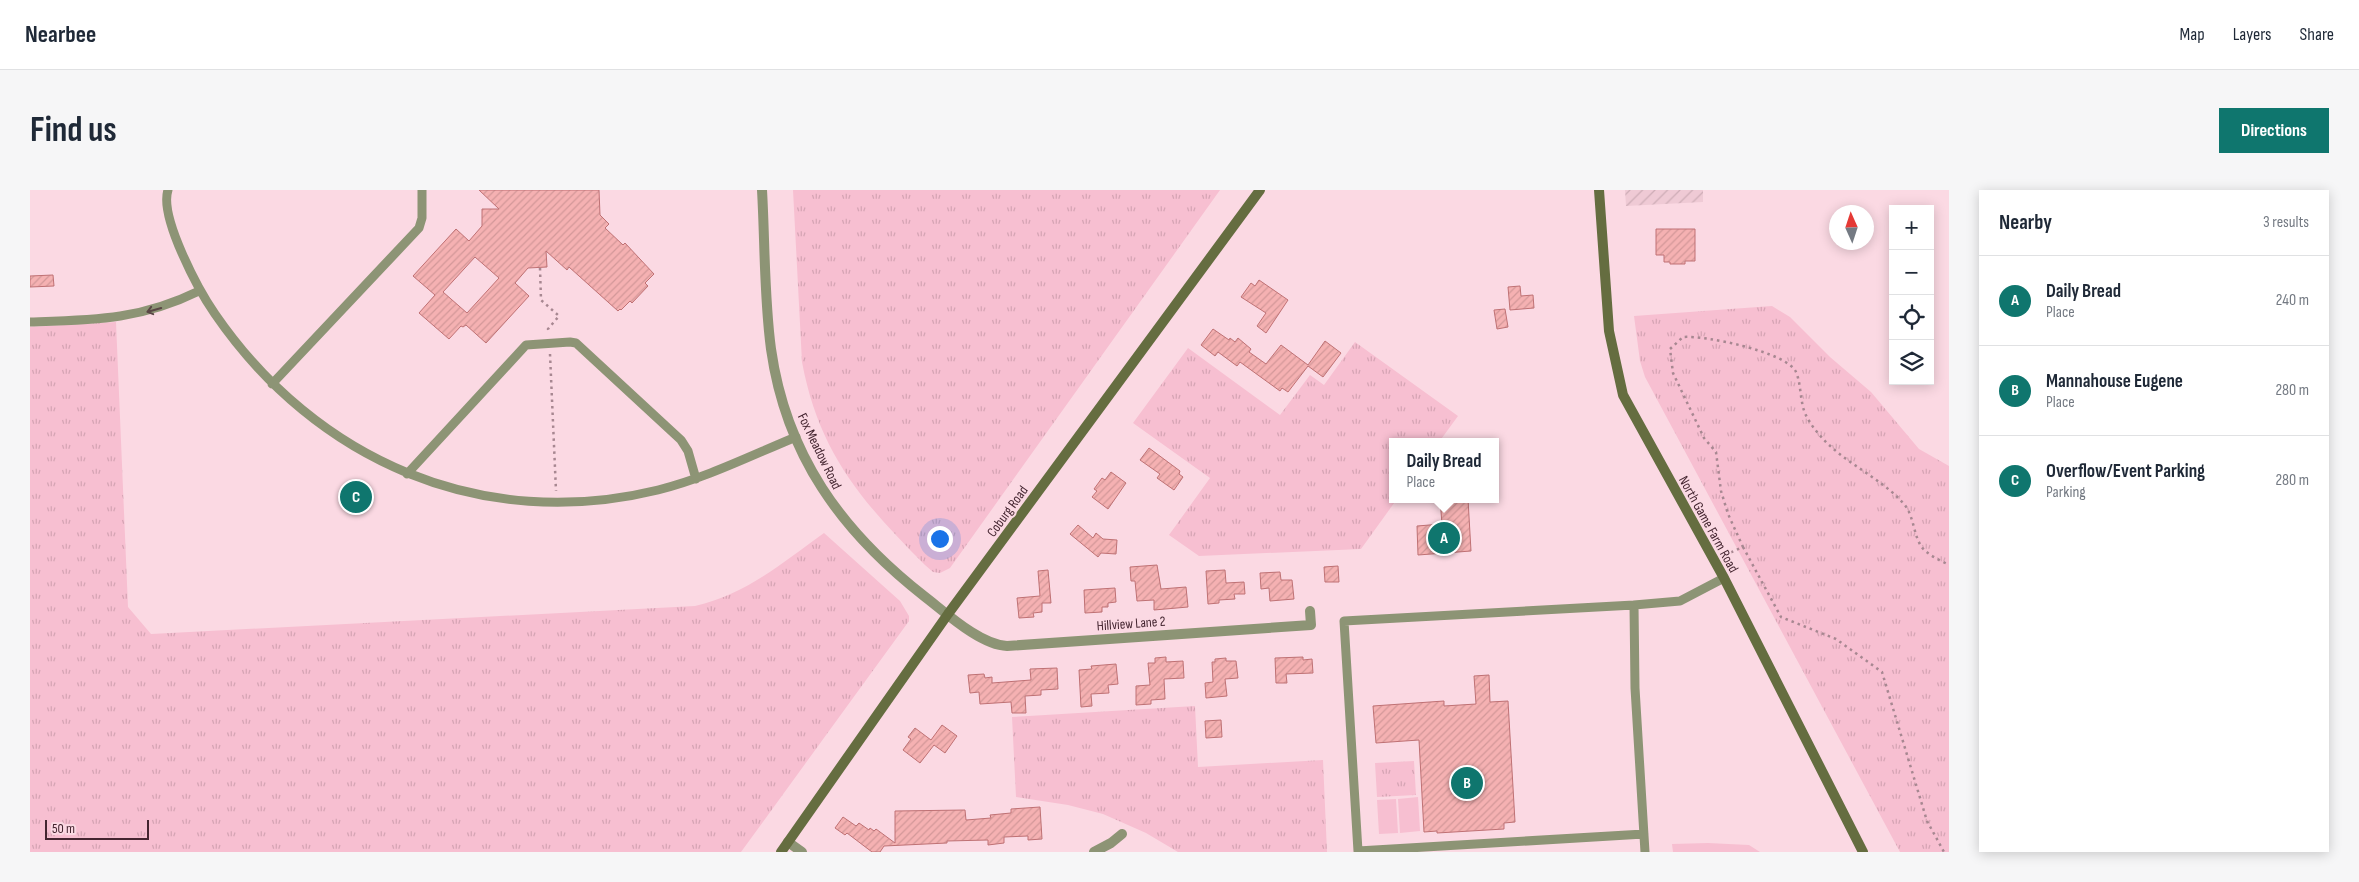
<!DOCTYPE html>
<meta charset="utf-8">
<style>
body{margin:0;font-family:"Sofia Sans Condensed",sans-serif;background:#f6f6f7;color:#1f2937}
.controls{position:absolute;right:15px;top:15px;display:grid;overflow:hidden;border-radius:0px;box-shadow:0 2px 12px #0003}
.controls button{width:45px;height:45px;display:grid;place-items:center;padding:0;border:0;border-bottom:1px solid #e0e1e3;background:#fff;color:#1f2937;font:25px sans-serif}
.compass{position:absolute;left:1799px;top:15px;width:45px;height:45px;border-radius:50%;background:#fff;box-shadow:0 2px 12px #0003;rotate:357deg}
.scale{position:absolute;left:15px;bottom:12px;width:104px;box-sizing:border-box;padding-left:5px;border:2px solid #442530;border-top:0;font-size:14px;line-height:18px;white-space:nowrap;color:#442530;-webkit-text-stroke:4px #fbd9e3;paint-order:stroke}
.you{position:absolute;left:909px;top:348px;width:18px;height:18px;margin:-12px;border:4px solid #fff;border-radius:50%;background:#1a73e8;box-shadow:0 0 0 8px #1a73e833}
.badge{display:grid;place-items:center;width:32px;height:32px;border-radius:50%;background:#0f766e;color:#fff;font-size:16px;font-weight:700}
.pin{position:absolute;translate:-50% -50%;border:2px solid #fff;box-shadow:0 1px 5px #0006}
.popup{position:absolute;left:1359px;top:248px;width:110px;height:65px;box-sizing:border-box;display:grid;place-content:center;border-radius:0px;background:#fff;filter:drop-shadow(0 1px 4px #0005);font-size:16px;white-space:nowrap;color:#747a83}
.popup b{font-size:19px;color:#1f2937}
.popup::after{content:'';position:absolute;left:50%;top:100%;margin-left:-10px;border:10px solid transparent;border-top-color:#fff}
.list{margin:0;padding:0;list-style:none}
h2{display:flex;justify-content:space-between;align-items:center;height:65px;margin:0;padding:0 20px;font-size:21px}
h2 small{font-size:16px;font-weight:400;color:#747a83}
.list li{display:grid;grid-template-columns:32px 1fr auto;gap:15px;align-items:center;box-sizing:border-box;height:90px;padding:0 20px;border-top:1px solid #e0e1e3}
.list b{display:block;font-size:19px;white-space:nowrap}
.list p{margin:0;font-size:16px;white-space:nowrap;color:#747a83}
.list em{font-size:16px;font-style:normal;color:#747a83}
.icon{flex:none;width:28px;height:28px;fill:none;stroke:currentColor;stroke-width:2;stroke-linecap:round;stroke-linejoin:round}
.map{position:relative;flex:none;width:1919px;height:662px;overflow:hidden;border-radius:0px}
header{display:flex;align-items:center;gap:30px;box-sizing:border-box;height:70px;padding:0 25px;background:#fff;border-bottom:1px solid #e0e1e3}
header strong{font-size:24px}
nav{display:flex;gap:28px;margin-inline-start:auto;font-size:18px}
.intro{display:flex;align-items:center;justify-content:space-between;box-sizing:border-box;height:120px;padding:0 30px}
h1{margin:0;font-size:35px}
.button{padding:12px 22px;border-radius:0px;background:#0f766e;color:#fff;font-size:18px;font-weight:700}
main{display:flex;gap:30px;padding:0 30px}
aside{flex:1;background:#fff;border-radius:0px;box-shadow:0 2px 12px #0003}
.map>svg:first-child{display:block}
.industrial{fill:url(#industrial-furrows)}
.grass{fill:url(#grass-tufts)}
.pitch{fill:#f7bfd1}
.building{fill:url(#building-hatch);stroke:#bf7174;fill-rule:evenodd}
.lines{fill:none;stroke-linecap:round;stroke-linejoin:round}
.path{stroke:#a78791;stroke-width:2.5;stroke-dasharray:2.5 4;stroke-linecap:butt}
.service{stroke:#8d9475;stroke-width:9}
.minor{stroke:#8d9475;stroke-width:10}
.secondary{stroke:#656d40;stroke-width:10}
.oneway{stroke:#5a4645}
.labels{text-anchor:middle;stroke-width:4;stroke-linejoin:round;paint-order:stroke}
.street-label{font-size:14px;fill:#442530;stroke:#fbd9e3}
</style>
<header>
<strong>Nearbee</strong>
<nav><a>Map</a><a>Layers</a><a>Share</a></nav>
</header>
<div class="intro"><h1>Find us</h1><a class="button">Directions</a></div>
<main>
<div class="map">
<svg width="1919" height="662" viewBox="0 0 1919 662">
<defs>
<pattern id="industrial-furrows" width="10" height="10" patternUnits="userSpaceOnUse" patternTransform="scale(1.25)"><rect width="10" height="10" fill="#efcad5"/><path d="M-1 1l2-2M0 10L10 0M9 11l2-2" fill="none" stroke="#ceadb7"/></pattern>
<pattern id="grass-tufts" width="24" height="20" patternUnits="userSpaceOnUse" patternTransform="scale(1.25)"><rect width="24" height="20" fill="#f7bfd1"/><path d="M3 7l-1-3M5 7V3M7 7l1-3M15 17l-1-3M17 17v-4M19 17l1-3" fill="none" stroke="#d5a4b4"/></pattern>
<pattern id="building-hatch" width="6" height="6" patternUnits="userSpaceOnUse" patternTransform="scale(1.25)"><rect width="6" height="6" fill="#f5b1b2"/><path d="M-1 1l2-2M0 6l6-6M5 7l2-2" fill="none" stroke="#d39899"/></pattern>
</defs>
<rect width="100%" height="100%" fill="#fbd9e3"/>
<path class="industrial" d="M 1595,0 L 1673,0 L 1673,12 L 1596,16 Z"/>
<path class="grass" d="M 763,0 L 1190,0 L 920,378 L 910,383 L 903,382 L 895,375 C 832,312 789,263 772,172 Z
M 1742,116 L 1760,127 L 1800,167 L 1841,202 L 1889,259 L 1919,276 L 1919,662 L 1870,662 L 1615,187 L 1610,171 L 1604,126 Z
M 86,132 L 98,417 L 121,444 L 665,416 C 717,404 752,373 794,343 L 870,411 L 879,426 L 879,431 L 711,662 L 0,662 L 0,137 Z
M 1325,152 L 1428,226 L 1409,252 L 1363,252 L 1363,309 L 1367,309 L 1331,359 L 1169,366 L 1139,345 L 1180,288 L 1103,233 L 1158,158 L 1250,225 L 1280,185 L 1294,195 Z
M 1165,516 L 1168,577 L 1293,570 L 1297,662 L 1148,662 L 1116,643 L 1073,624 L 1038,615 L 986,607 L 982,527 Z
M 1384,571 L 1386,605 L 1347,607 L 1345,573 Z"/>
<path class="pitch" d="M 1388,607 L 1390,641 L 1370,643 L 1368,609 Z
M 1366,609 L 1368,643 L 1349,644 L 1347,610 Z
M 1678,653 L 1719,655 L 1730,662 L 1643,662 L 1642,654 Z"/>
<path class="building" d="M 449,0 L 569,0 L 570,25 L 579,34 L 575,38 L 593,55 L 595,53 L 624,84 L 615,93 L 618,96 L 602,113 L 600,111 L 591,120 L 590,119 L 588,121 L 539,77 L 537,80 L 516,61 L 517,77 L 498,78 L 485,93 L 499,106 L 456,153 L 436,135 L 433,137 L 431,136 L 419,149 L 389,123 L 405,105 L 383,86 L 426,39 L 439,51 L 452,36 L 452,19 L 469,19 ZM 445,67 L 469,88 L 437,123 L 413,102 Z
M 1626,39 L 1665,39 L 1665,71 L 1655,71 L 1655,74 L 1640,74 L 1640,72 L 1634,72 L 1634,65 L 1626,65 Z
M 23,85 L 24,96 L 0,97 L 0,86 Z
M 1229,90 L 1258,110 L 1236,143 L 1227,136 L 1236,123 L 1211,107 L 1221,93 L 1225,96 Z
M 1490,96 L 1491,106 L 1503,105 L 1504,118 L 1480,120 L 1478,97 Z
M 1475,119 L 1478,137 L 1467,139 L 1464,120 Z
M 1183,139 L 1199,150 L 1200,148 L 1205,152 L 1208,148 L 1221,159 L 1219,162 L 1236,174 L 1251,155 L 1278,175 L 1295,151 L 1311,163 L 1293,187 L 1278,176 L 1258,202 L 1252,198 L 1250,201 L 1210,172 L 1207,176 L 1188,162 L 1185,166 L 1171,155 Z
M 1119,258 L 1150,281 L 1149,284 L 1153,287 L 1144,300 L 1127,288 L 1130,284 L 1110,270 Z
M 1081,282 L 1096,293 L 1078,319 L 1062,307 L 1067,301 L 1064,299 L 1072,288 L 1075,290 Z
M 1410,309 L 1438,309 L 1441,361 L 1388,365 L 1387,336 L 1412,334 Z
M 1048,335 L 1063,348 L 1066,343 L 1073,349 L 1087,350 L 1086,364 L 1071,363 L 1068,367 L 1040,344 Z
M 1127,375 L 1131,399 L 1156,397 L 1158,417 L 1124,420 L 1124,410 L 1107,411 L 1105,391 L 1101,391 L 1100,377 Z
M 1308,376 L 1309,392 L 1295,392 L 1294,377 Z
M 1018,380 L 1021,413 L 1012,413 L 1012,422 L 1003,423 L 1004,427 L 989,428 L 987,408 L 1010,406 L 1008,381 Z
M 1195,380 L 1196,393 L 1214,392 L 1215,404 L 1204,404 L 1205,409 L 1189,410 L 1189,413 L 1178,414 L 1176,381 Z
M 1250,382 L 1251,390 L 1262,390 L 1264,409 L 1240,411 L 1239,398 L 1231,399 L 1230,383 Z
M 1085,398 L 1086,412 L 1078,413 L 1078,417 L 1072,417 L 1072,422 L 1055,423 L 1054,400 Z
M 1136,467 L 1136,472 L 1153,471 L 1154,488 L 1134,489 L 1135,509 L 1121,510 L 1121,514 L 1106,515 L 1106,496 L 1120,495 L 1118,473 L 1125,473 L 1125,468 Z
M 1273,467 L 1273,470 L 1282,469 L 1283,483 L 1256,484 L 1257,493 L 1246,493 L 1245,468 Z
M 1196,468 L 1196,471 L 1206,471 L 1208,488 L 1195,489 L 1197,506 L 1176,508 L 1175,493 L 1183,492 L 1182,472 L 1185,472 L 1185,469 Z
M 1086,474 L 1088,494 L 1078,495 L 1079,503 L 1061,504 L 1062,516 L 1051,517 L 1049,480 L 1062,479 L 1061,476 Z
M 1027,478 L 1028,499 L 1011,500 L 1011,505 L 995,506 L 996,523 L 982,523 L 981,512 L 950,514 L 949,502 L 940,503 L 938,485 L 954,484 L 955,488 L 962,487 L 962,493 L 1001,490 L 1000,479 Z
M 1459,485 L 1460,512 L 1478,511 L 1485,632 L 1474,633 L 1474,639 L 1407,643 L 1407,641 L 1394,642 L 1389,550 L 1346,553 L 1343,516 L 1414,511 L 1414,516 L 1446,514 L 1444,486 Z
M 1191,530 L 1192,547 L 1176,548 L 1175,531 Z
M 912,535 L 927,546 L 915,563 L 904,555 L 890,573 L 873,560 L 881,549 L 878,547 L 885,538 L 901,550 Z
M 1010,617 L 1012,649 L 998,650 L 998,646 L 974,647 L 974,653 L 958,655 L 958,650 L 917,651 L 917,653 L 854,656 L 850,662 L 842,662 L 817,643 L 815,645 L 805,638 L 813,627 L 826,636 L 829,633 L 839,640 L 840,638 L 844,641 L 846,639 L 865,653 L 865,621 L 935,620 L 936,630 L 961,628 L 960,625 L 981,623 L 981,619 Z"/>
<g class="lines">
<path class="path" d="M 510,78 L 511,110 L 529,126 L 518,139 L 519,143
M 520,164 L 526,301
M 1713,357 L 1751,427 L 1806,449 L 1852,482 L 1897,631 L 1914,662
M 1695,365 L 1713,357 L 1698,324 L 1691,301 L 1686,262 L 1674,248 L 1643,183 L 1640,159 L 1653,147 C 1674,145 1757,162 1766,182 C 1770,191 1770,202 1772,212 C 1774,227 1784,239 1794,250 C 1818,275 1851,288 1874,314 C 1884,326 1883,343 1891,356 C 1897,365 1910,370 1919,375"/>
<path class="service" d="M 138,0 C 129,27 169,101 185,124 C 286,271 452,343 628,300 C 676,288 720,266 766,247
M 0,132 C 64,130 110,130 169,101
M 242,194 L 389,38 L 392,28 L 392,0
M 377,284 L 496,155 L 540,152 L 546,153 L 651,250 L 658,261 L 666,289
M 1604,415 L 1314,431 L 1328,661 L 1614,644
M 1615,662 L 1605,498 L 1604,415 L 1650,411 L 1694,388"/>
<path class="minor" d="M 732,0 C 735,52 734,107 741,159 C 756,265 811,341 894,406 C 915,422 950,455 977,456 L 1281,435 L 1280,421
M 758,652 L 772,662
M 1064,662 L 1081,653 L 1092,644"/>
<path class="secondary" d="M 1569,0 L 1579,141 L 1593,205 L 1694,388 L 1833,662
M 751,662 L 918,424 L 1230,0"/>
</g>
<defs><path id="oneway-shaft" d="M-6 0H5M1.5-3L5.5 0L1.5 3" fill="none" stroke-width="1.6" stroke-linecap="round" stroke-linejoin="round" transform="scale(1.25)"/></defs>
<use class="oneway" href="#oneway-shaft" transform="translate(124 120) rotate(164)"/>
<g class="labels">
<g class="street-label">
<text transform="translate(790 261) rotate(64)" y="5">Fox Meadow Road</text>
<text transform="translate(977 321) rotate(-54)" y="5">Coburg Road</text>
<text transform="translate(1679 334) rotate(61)" y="5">North Game Farm Road</text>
<text transform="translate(1101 433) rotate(-4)" y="5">Hillview Lane 2</text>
</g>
</g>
</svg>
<div class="controls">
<button>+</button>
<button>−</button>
<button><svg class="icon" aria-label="locate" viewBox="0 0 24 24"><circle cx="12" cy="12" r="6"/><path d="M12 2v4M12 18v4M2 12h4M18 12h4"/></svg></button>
<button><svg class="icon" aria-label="layers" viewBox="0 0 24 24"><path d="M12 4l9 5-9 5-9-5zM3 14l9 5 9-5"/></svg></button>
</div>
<svg class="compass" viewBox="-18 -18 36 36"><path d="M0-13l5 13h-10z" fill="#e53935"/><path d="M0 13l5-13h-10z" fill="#747a83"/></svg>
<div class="scale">50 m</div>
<div class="you"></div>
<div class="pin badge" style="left:1414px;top:348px">A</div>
<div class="popup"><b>Daily Bread</b>Place</div>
<div class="pin badge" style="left:1437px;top:593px">B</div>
<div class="pin badge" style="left:326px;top:307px">C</div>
</div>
<aside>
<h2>Nearby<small>3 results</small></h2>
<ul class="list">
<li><span class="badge">A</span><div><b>Daily Bread</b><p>Place</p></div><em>240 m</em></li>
<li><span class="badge">B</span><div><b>Mannahouse Eugene</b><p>Place</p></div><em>280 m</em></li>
<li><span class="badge">C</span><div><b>Overflow/Event Parking</b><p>Parking</p></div><em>280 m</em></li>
</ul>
</aside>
</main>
